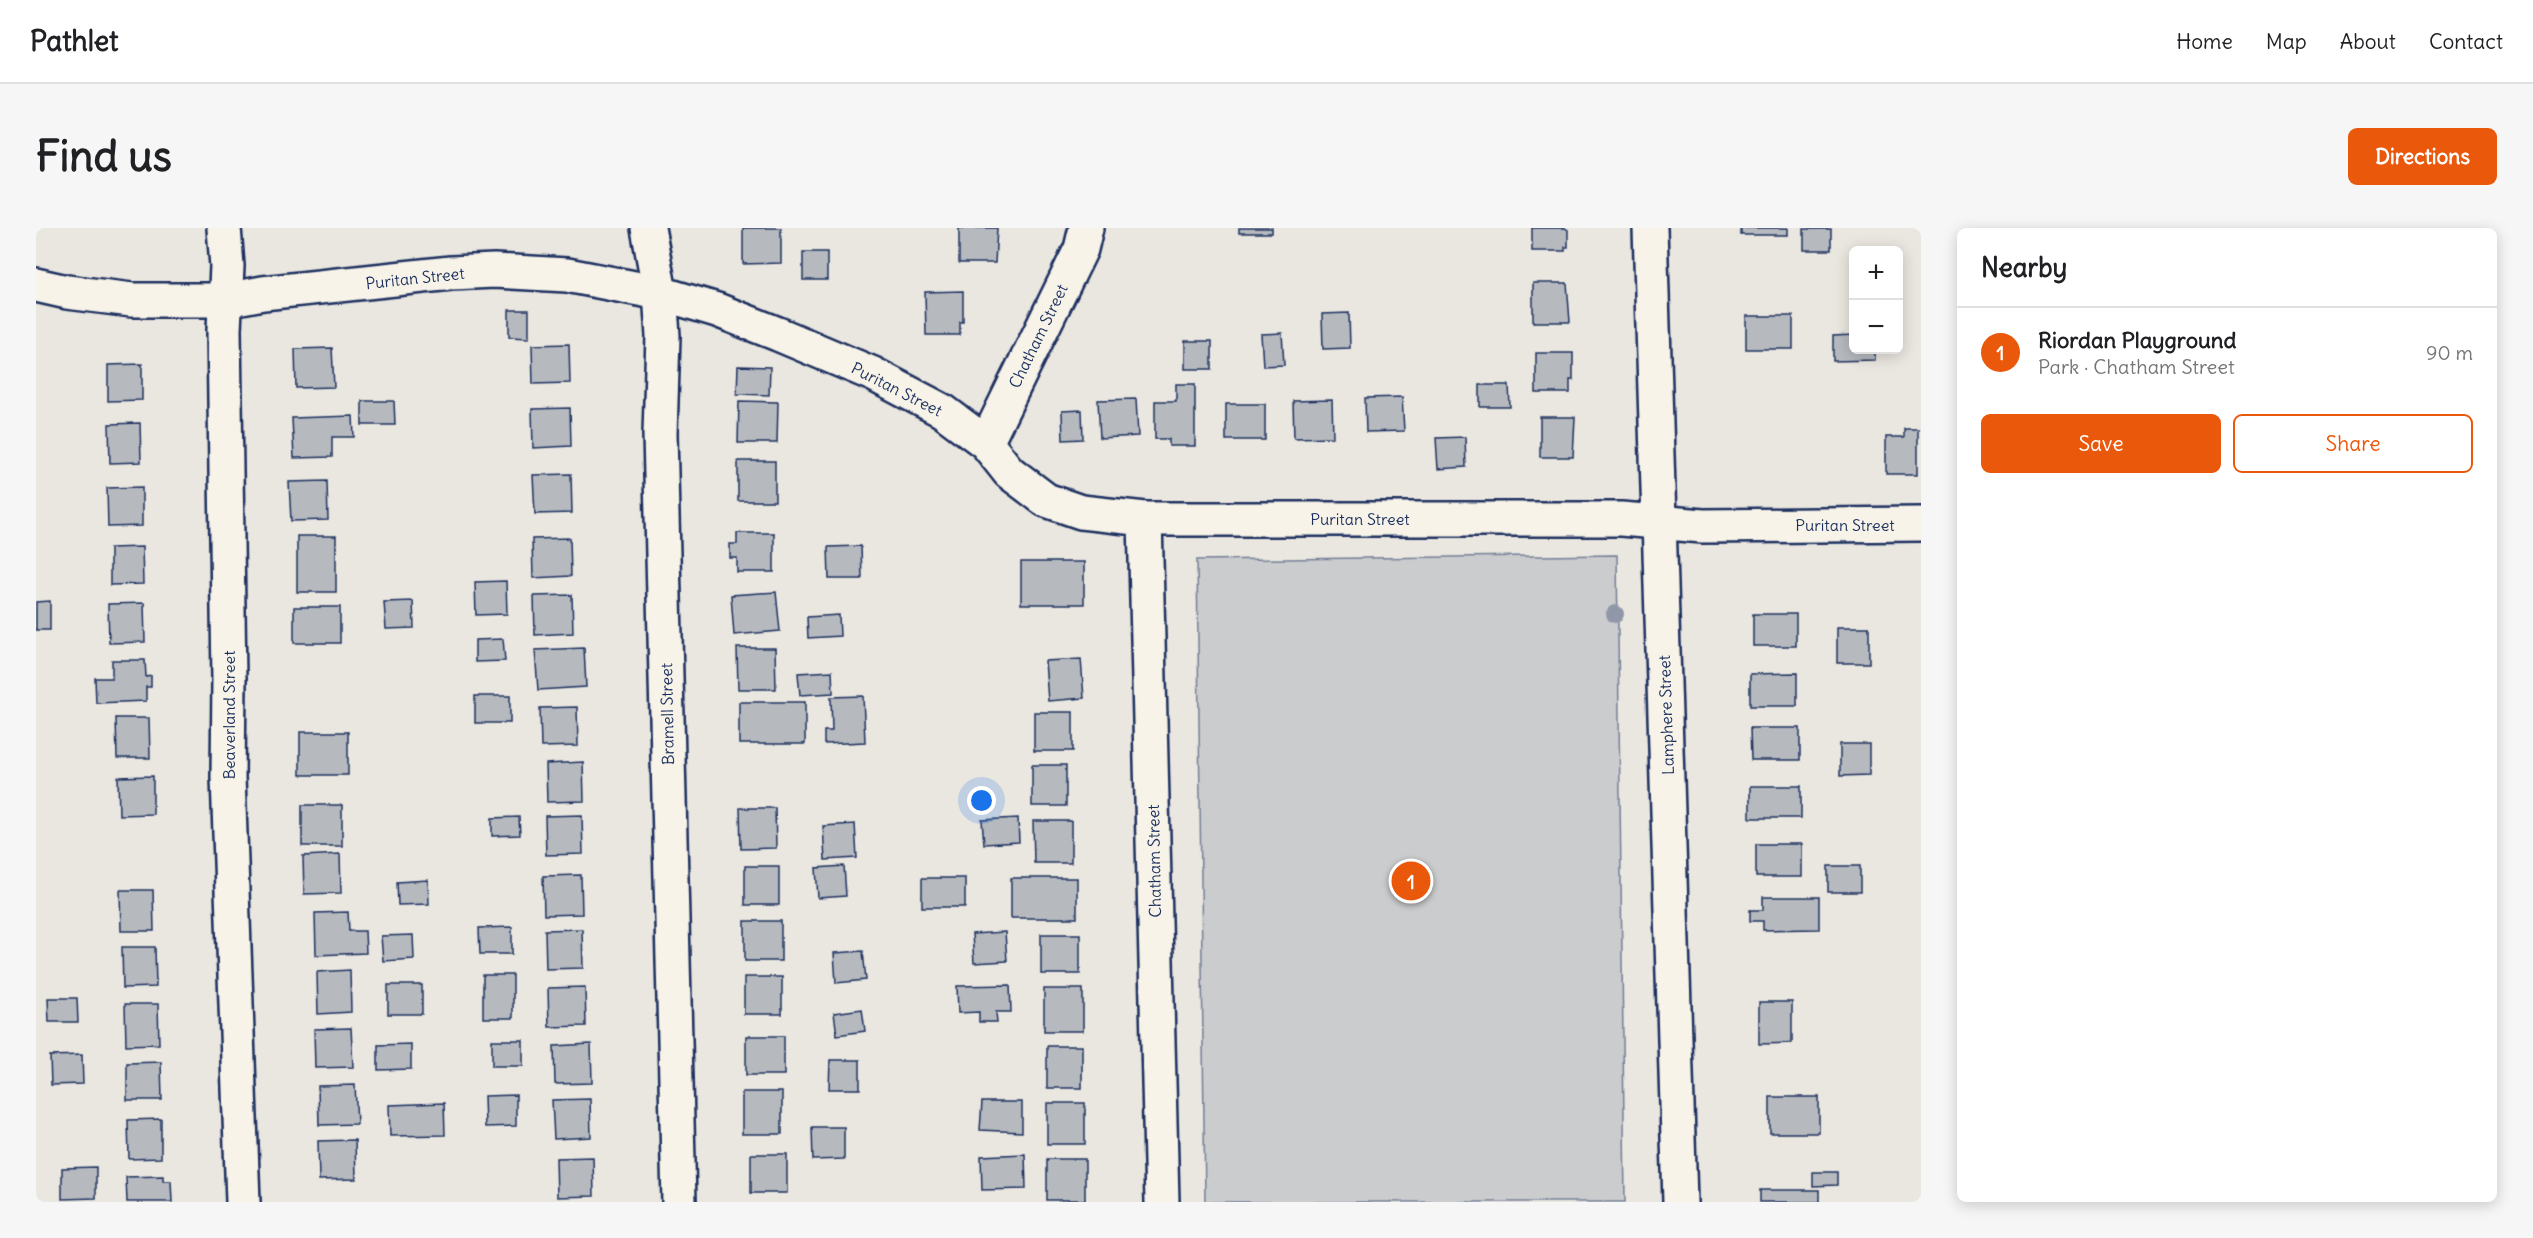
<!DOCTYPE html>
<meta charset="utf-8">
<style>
body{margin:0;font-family:Delius,sans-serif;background:#f6f6f6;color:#202124}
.controls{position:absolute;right:18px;top:18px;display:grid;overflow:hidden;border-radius:9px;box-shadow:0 3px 15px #0003}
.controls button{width:54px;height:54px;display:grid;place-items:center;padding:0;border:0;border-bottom:2px solid #e0e0e0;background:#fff;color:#202124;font:30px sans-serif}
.you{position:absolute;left:946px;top:573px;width:21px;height:21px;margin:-15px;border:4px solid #fff;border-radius:50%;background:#1a73e8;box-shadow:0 0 0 9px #1a73e833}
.badge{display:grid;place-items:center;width:39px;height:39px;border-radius:50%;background:#ea580c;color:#fff;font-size:20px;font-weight:700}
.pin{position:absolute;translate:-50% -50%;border:3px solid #fff;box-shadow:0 2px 6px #0006}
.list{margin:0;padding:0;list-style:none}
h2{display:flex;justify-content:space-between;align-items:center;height:78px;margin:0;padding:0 24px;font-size:26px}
h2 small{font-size:20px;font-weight:400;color:#757577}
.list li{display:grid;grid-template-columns:39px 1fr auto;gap:18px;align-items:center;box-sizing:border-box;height:90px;padding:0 24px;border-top:2px solid #e0e0e0}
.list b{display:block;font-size:22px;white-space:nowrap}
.list p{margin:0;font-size:20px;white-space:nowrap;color:#757577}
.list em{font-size:20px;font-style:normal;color:#757577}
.actions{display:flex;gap:12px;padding:18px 24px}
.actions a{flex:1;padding:14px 0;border:2px solid #ea580c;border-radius:9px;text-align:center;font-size:21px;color:#ea580c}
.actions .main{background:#ea580c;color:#fff}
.map{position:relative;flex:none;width:1885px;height:974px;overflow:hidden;border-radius:9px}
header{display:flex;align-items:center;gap:36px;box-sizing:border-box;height:84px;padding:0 30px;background:#fff;border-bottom:2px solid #e0e0e0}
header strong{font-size:28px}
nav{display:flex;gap:33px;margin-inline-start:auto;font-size:21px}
.intro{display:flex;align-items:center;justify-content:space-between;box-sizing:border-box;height:144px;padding:0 36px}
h1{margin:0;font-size:42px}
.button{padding:15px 27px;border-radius:9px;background:#ea580c;color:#fff;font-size:21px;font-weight:700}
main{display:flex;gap:36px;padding:0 36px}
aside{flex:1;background:#fff;border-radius:9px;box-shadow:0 3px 15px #0003}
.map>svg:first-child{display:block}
.green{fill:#cbcccd;stroke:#737e96;stroke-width:1.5}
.building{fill:#b6babf;stroke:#1b2f5e;stroke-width:1.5}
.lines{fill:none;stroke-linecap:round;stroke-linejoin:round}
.minor-casing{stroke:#1b2f5e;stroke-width:38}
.minor{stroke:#f7f3e8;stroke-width:33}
.tree{fill:#9097a8}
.labels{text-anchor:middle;stroke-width:4.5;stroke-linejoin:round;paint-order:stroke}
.street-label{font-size:16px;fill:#1b2f5e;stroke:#f7f3e8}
</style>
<header>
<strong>Pathlet</strong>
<nav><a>Home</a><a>Map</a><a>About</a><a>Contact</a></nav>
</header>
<div class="intro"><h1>Find us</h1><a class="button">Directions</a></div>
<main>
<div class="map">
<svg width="1885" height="974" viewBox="0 0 1885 974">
<rect width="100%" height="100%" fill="#eae7e0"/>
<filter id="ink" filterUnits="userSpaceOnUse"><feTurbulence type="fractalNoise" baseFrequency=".0167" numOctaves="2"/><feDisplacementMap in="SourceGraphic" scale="12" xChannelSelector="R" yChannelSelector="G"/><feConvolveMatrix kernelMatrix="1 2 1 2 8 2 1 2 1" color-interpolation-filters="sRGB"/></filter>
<g filter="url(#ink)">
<path class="green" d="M 1581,327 L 1589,974 L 1169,974 L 1161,332 Z"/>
<path class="building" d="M 707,0 L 745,0 L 745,35 L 707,36 Z
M 923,0 L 961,0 L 959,35 L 923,35 Z
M 1203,0 L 1236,0 L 1236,5 L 1203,5 Z
M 1496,0 L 1529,0 L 1532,2 L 1532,19 L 1529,19 L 1529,23 L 1496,23 Z
M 1705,0 L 1752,0 L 1752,7 L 1705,7 Z
M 1768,1 L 1795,1 L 1795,22 L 1768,22 Z
M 767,24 L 791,24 L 791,52 L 767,52 Z
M 1497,55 L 1531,55 L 1534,94 L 1497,94 Z
M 927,63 L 927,94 L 924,94 L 924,107 L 890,107 L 889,64 Z
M 473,82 L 493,82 L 493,110 L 473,109 Z
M 1313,85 L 1314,120 L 1287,121 L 1286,86 Z
M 1710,88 L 1757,88 L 1757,121 L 1710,121 Z
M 1246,105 L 1248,137 L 1227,138 L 1225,106 Z
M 1818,107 L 1818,122 L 1839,122 L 1839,132 L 1797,133 L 1797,108 Z
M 1149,113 L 1176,113 L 1176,141 L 1149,141 Z
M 533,116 L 534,155 L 497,156 L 496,117 Z
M 296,120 L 298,159 L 260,160 L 259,121 Z
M 1500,125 L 1537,125 L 1537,152 L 1534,152 L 1534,165 L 1500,165 Z
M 106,136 L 106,172 L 72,173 L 72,137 Z
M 702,138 L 734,139 L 733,167 L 701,166 Z
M 1140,156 L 1159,156 L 1159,218 L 1133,218 L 1133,211 L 1119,211 L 1119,173 L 1140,173 Z
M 1444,157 L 1473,157 L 1474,179 L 1444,179 Z
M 1366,169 L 1368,203 L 1330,204 L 1329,170 Z
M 1100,171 L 1102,208 L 1064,210 L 1062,172 Z
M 1296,172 L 1297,209 L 1258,210 L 1257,173 Z
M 326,173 L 358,173 L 359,197 L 326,197 Z
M 703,173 L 742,174 L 741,215 L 702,215 Z
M 1190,176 L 1229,176 L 1229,212 L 1190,212 Z
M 534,180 L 535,218 L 497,220 L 496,181 Z
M 1046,182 L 1047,211 L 1027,212 L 1026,183 Z
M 317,188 L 318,209 L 296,209 L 296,229 L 258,230 L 256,190 Z
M 1504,189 L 1539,189 L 1537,229 L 1504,229 Z
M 104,195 L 105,234 L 74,235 L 73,196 Z
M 1868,200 L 1882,200 L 1882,246 L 1850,246 L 1850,209 L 1868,209 Z
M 1429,209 L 1430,239 L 1402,241 L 1400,210 Z
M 702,233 L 739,233 L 739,273 L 702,273 Z
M 535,246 L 536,285 L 499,286 L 497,247 Z
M 291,253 L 292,292 L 255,293 L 253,254 Z
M 106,259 L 106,298 L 72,299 L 71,260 Z
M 701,305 L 738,305 L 738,344 L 701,344 L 701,330 L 694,330 L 694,316 L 701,316 Z
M 261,308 L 300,308 L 300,364 L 261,364 Z
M 534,310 L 535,348 L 497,350 L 496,311 Z
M 825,318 L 826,351 L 793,351 L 792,319 Z
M 106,319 L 107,356 L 74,357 L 74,320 Z
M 985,334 L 1048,334 L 1048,376 L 985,376 Z
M 470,353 L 471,386 L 440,387 L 439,354 Z
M 740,364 L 744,403 L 698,407 L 695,367 Z
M 536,367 L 537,405 L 499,407 L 498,368 Z
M 14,373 L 14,402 L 0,402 L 0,374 Z
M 377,373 L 378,400 L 350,401 L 348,374 Z
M 108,375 L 109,414 L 73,415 L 72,376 Z
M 258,379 L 304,379 L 304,415 L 258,415 Z
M 1717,386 L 1760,386 L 1760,418 L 1717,418 Z
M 803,387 L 804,408 L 772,410 L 771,389 Z
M 1801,399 L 1833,399 L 1833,435 L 1801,435 Z
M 467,411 L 469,433 L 439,434 L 439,412 Z
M 548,420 L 550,459 L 502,462 L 499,422 Z
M 701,420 L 739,420 L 740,461 L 702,461 Z
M 1045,431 L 1048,470 L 1012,473 L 1009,433 Z
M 76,432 L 109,432 L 110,449 L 115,448 L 115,459 L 110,459 L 110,473 L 60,475 L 59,450 L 76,450 Z
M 796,443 L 797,465 L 764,467 L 762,445 Z
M 1761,445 L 1761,478 L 1714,478 L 1714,446 Z
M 439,468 L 474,468 L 474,495 L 439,495 Z
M 827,468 L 829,514 L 788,516 L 788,503 L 796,503 L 795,469 Z
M 703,474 L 769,474 L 769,516 L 703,516 Z
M 541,479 L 542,518 L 505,519 L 504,480 Z
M 998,484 L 1037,484 L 1037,523 L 998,523 Z
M 80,490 L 113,490 L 114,530 L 81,530 Z
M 1714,500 L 1764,500 L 1764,532 L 1715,532 Z
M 264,504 L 312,504 L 312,547 L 264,547 Z
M 1804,516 L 1833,516 L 1833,547 L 1804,548 Z
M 547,534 L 548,573 L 511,574 L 510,536 Z
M 996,537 L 1030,537 L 1030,578 L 996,578 Z
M 117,548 L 117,586 L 83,587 L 82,549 Z
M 1714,558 L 1765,558 L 1765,590 L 1714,590 Z
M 266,577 L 306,577 L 306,618 L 266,618 Z
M 704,580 L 739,580 L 740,620 L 705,621 Z
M 546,587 L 547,626 L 510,627 L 509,588 Z
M 483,589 L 484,607 L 456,608 L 456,590 Z
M 982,590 L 983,614 L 948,616 L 946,592 Z
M 997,593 L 1035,593 L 1035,635 L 998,635 Z
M 819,596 L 821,630 L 789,632 L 787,598 Z
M 1720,616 L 1766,616 L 1766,649 L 1720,649 Z
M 304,626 L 305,665 L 268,666 L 267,628 Z
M 709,638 L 743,638 L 743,677 L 709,677 Z
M 808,638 L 810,668 L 782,670 L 780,640 Z
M 1792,638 L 1824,638 L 1824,664 L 1792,664 Z
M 545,647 L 546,686 L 508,687 L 507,648 Z
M 886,650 L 929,650 L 929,679 L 886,679 Z
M 975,650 L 1041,650 L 1041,690 L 975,690 Z
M 392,652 L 393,676 L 362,677 L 361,654 Z
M 84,662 L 117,662 L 118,703 L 85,703 Z
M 1727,669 L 1783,669 L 1783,701 L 1727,702 L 1727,693 L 1714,693 L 1714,682 L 1727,682 Z
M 312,684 L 313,703 L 329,703 L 330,725 L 280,727 L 279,685 Z
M 709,693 L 745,693 L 745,733 L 709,733 Z
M 476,699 L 476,726 L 444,726 L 443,700 Z
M 546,701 L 547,740 L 510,741 L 509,702 Z
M 969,704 L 971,733 L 938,735 L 936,706 Z
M 1005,706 L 1044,706 L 1044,746 L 1005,746 Z
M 377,707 L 378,731 L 347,733 L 345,708 Z
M 86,719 L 119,719 L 120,759 L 87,760 Z
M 827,723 L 830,752 L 800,755 L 798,725 Z
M 314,742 L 315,784 L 282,786 L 281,744 Z
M 447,747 L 477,747 L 477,790 L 447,790 Z
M 708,749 L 746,749 L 746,786 L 708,786 Z
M 352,757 L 386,757 L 386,786 L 352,786 Z
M 974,757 L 975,784 L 960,784 L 961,794 L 943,794 L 943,784 L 922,785 L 921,758 Z
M 549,759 L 550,798 L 513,799 L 512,760 Z
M 1008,761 L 1047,761 L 1047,803 L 1008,803 Z
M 12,770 L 41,770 L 42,794 L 13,794 Z
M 1723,774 L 1756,774 L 1756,815 L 1723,816 Z
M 89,776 L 122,776 L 123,816 L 90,817 Z
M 826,781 L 829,803 L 801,807 L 798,785 Z
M 315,800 L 317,839 L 279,840 L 278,801 Z
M 710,808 L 748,808 L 748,847 L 710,847 Z
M 456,812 L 487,812 L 487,838 L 456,838 Z
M 375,816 L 375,841 L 342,842 L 342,817 Z
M 555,816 L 556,855 L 519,856 L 518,818 Z
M 1011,818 L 1046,818 L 1046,860 L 1011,860 Z
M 46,827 L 47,856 L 15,857 L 14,828 Z
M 794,832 L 824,832 L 824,861 L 793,861 Z
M 125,834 L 126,872 L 91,872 L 91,835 Z
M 319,857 L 321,896 L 283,897 L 282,858 Z
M 706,864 L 746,864 L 746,906 L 706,906 Z
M 480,867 L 480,898 L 449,899 L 448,868 Z
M 1734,869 L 1783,869 L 1783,905 L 1734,905 Z
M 554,871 L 555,909 L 518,911 L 516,872 Z
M 946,874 L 986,874 L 986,904 L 944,902 Z
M 408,875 L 409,907 L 354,908 L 353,877 Z
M 1011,875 L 1049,875 L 1049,916 L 1011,916 Z
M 125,891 L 125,930 L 93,931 L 92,892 Z
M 776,899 L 808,899 L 808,931 L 777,932 Z
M 319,912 L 320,951 L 283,952 L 282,913 Z
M 715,926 L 751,926 L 751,965 L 715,965 Z
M 989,926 L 990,961 L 946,962 L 945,928 Z
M 557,929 L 558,968 L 521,969 L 520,930 Z
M 1011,931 L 1049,931 L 1049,972 L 1011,972 Z
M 60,939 L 60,970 L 26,971 L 26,940 Z
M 1777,944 L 1801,944 L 1801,957 L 1777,958 Z
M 127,948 L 127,953 L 135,953 L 136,974 L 91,974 L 90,949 Z
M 1724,962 L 1783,962 L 1783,974 L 1724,974 Z"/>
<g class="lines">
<defs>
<path id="minor" d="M 188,0 L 191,38 L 188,102 L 193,452 L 192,549 L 207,974
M 612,0 L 624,65 L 627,108 L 624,206 L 643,974
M 1614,0 L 1644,974
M 0,57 L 31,64 L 96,72 L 190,72 L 227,65 L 415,45 L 458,43 L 531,47 L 624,65 L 681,82 L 742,106 L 837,146 L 907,183 L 950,215 L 973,244 L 1010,272 L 1045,284 L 1109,291 L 1585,291 L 1667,298 L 1885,296
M 950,215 L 1045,21 L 1050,0
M 1109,291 L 1126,974"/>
</defs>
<use href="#minor" class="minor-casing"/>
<use href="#minor" class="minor"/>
</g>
<circle class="tree" cx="1579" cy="386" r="9"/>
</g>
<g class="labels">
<g class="street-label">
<text transform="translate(379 50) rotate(-6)" y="6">Puritan Street</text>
<text transform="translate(1002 108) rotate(-64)" y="6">Chatham Street</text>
<text transform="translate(861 161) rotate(27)" y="6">Puritan Street</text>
<text x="1324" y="297">Puritan Street</text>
<text x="1809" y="303">Puritan Street</text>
<text transform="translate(631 486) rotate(-91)" y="6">Bramell Street</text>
<text transform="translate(193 487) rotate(-90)" y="6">Beaverland Street</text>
<text transform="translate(1630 487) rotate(-92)" y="6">Lamphere Street</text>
<text transform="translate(1118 633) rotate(-91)" y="6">Chatham Street</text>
</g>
</g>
</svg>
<div class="controls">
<button>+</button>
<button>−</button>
</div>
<div class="you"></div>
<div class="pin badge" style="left:1375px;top:653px">1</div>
</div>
<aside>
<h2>Nearby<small></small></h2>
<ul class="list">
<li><span class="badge">1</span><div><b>Riordan Playground</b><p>Park · Chatham Street</p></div><em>90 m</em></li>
</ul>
<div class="actions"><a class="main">Save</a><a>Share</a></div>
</aside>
</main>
